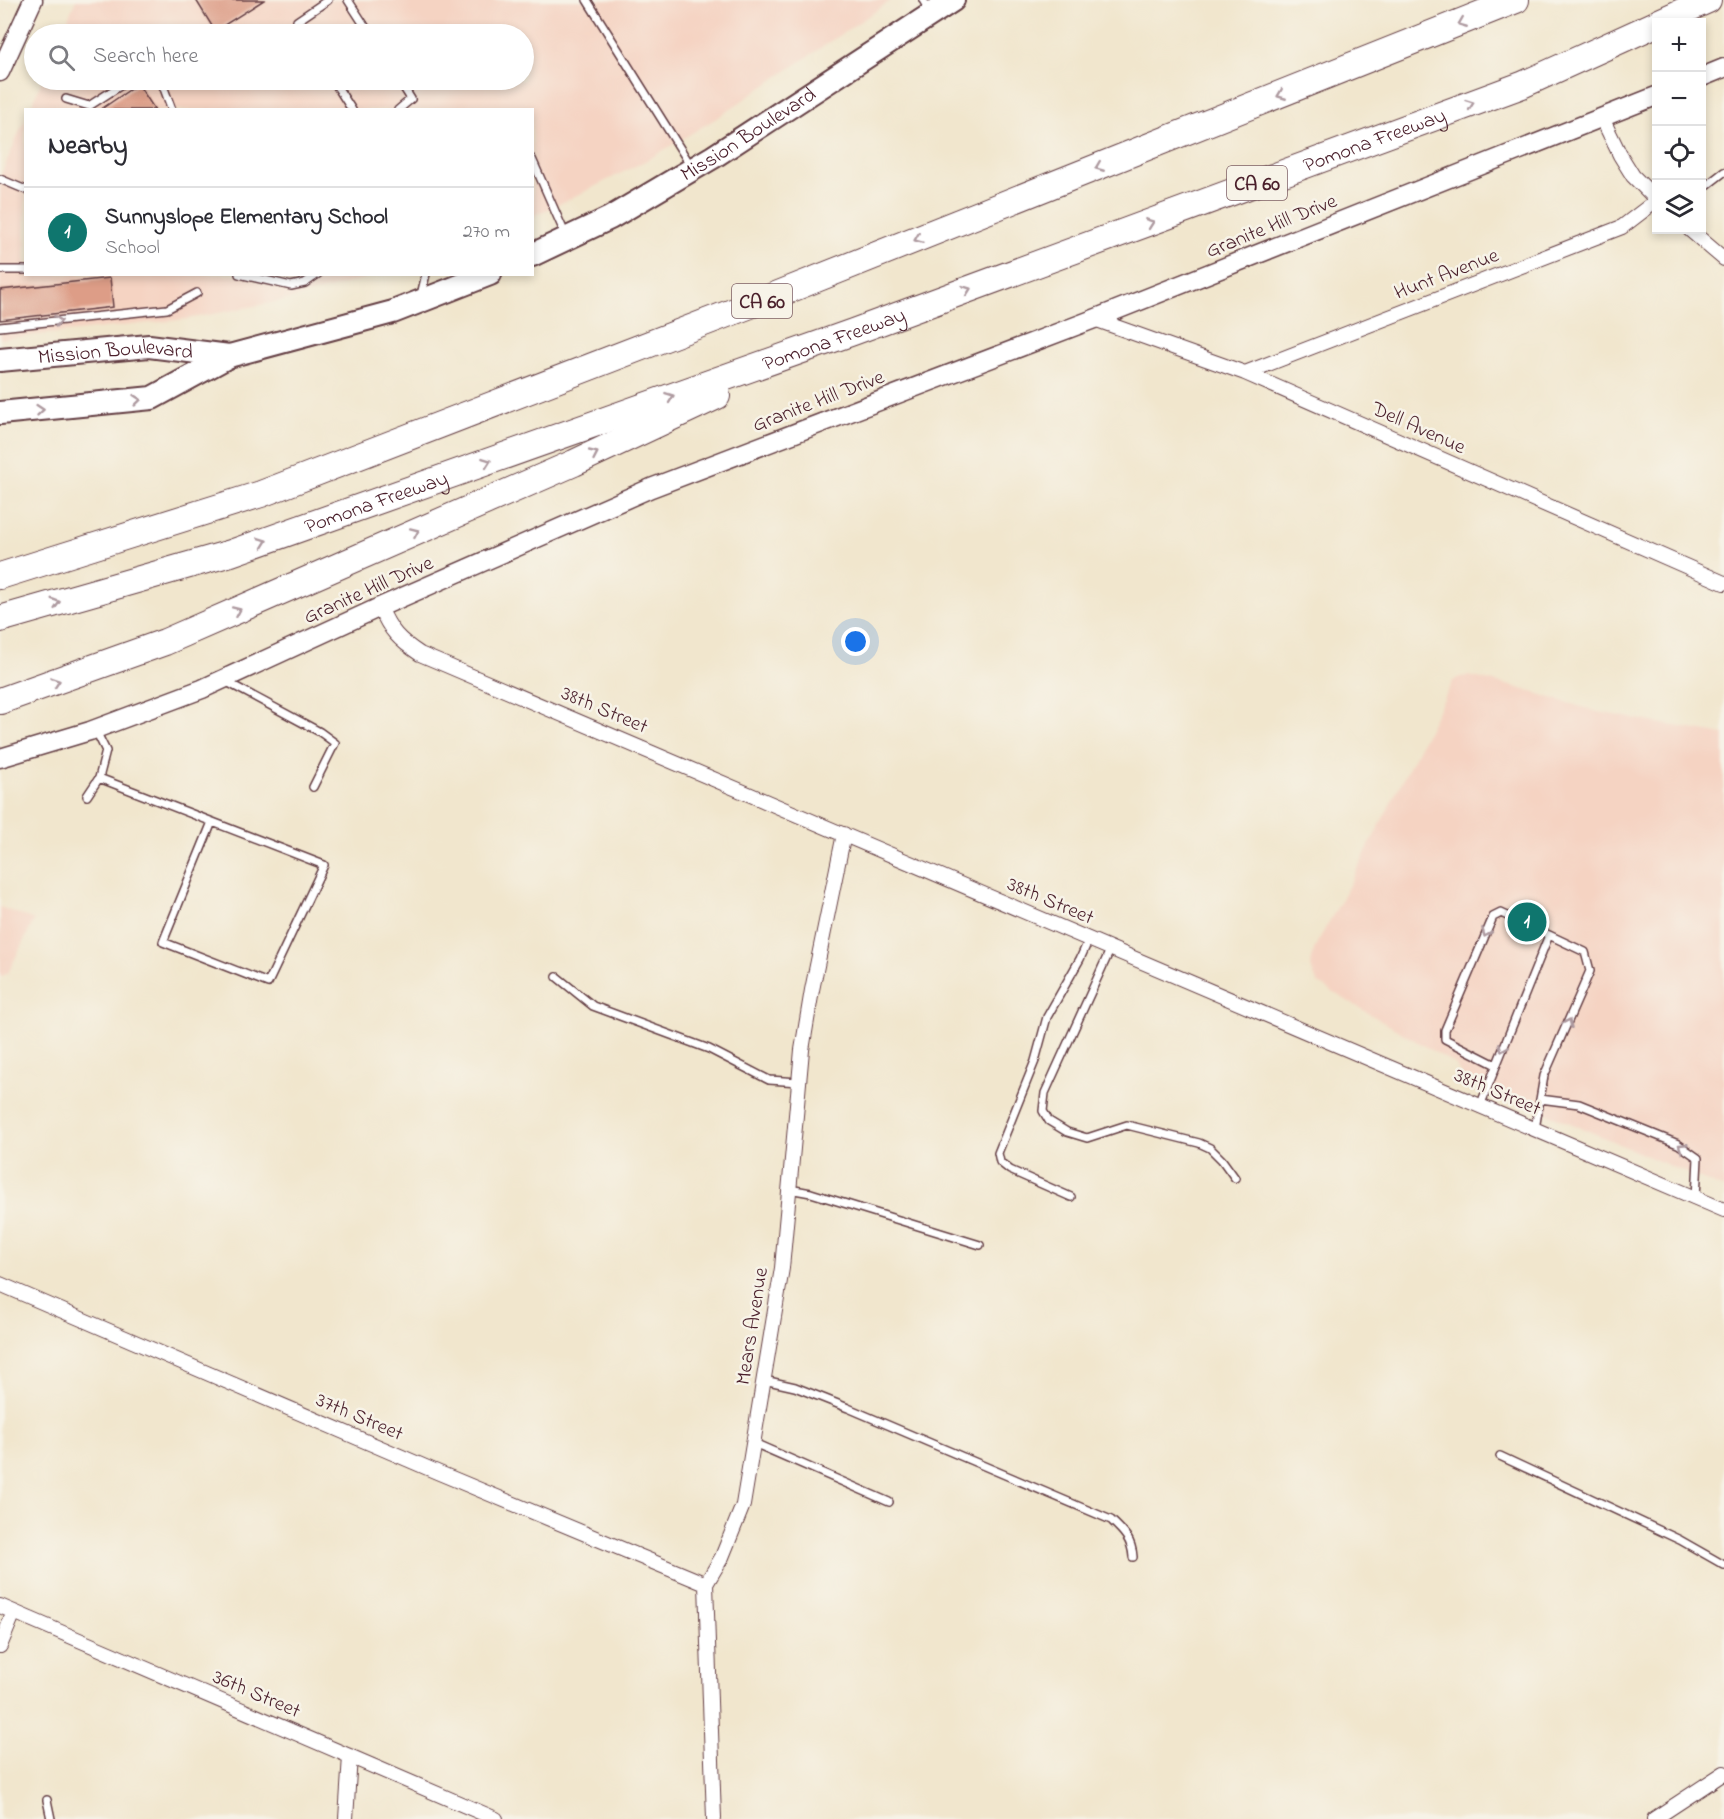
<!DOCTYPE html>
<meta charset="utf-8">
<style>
body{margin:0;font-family:"Indie Flower",sans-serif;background:#f7f7f7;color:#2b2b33}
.controls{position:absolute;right:18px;top:18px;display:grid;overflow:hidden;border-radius:0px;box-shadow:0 3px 9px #0003}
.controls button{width:54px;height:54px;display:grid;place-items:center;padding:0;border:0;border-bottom:2px solid #e1e1e2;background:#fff;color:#2b2b33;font:30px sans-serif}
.you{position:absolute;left:856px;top:642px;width:21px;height:21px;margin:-15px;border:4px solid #fff;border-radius:50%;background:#1a73e8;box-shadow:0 0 0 9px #1a73e833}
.badge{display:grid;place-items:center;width:39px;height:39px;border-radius:50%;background:#0f766e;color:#fff;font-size:20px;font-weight:700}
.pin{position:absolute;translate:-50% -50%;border:3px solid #fff;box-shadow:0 2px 6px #0006}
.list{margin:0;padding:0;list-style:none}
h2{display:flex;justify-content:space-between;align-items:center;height:78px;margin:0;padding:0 24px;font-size:26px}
h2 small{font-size:20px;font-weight:400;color:#7c7c81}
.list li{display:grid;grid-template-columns:39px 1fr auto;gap:18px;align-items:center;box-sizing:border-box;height:90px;padding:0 24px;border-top:2px solid #e1e1e2}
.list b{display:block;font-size:22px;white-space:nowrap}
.list p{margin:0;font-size:20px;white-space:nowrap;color:#7c7c81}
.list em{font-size:20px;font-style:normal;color:#7c7c81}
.icon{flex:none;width:33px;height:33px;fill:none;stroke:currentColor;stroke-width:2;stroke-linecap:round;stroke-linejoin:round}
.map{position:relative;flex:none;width:1724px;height:1819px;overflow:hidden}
.search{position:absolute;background:#fff;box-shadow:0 3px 9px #0003;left:24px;top:24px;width:510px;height:66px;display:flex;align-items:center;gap:15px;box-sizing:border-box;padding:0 21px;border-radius:33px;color:#7c7c81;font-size:22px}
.panel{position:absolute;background:#fff;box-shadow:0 3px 9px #0003;left:24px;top:108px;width:510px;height:168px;border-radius:0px}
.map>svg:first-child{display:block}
.built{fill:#f5d3c2}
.building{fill:#dd9d87}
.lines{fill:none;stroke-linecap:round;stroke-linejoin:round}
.service-casing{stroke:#633d43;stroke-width:10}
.minor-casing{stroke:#633d43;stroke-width:16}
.tertiary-casing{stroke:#633d43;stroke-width:21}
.primary-casing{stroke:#633d43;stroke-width:26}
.motorway-casing{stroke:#633d43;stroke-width:28}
.service{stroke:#fff;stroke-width:7}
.minor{stroke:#fff;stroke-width:14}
.tertiary{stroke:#fff;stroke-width:18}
.primary{stroke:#fff;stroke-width:22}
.motorway{stroke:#fff;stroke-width:26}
.oneway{stroke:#ae9aa0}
.labels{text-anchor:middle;stroke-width:5;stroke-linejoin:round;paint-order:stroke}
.shield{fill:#f7f3e8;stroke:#7e5f64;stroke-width:1.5}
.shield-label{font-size:20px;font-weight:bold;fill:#4a1f2b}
.street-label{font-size:21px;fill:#4a1f2b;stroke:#f7f3e8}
</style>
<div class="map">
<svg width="1724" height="1819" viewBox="0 0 1724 1819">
<rect width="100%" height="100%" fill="#f7f3e8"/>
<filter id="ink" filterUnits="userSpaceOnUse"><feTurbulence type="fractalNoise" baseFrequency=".0167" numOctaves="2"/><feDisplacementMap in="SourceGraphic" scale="12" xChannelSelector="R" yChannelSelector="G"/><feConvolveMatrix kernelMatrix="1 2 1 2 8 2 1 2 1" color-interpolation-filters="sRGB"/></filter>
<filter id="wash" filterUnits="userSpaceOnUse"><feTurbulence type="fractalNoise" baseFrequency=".008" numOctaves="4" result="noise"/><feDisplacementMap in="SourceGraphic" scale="24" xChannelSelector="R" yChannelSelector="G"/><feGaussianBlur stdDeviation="1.35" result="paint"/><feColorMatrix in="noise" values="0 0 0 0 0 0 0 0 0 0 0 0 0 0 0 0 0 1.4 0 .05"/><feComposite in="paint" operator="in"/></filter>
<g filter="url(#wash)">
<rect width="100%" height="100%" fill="#f1e6cd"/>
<path class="built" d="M 76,0 L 892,0 L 715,119 L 649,159 L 566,201 L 533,216 L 532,110 L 30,110 L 42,80 L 524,80 L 524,34 L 61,34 Z
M 25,119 L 26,274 L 376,275 L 291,299 L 187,319 L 0,339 L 0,177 Z
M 1469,676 L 1515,687 L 1598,712 L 1724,735 L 1724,1189 L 1463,1077 L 1455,1064 L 1319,984 L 1314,976 L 1311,967 L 1311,958 L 1317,943 L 1341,901 L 1453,681 L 1460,677 Z
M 0,907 L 34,920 L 8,973 L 0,977 Z"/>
<g id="blocks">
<path class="building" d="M 196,0 L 264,0 L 215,31 Z
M 138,84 L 155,110 L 100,110 Z
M 110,278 L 113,307 L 0,320 L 0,290 Z"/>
</g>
</g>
<g filter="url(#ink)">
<use href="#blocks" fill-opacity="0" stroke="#633d43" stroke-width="1.5"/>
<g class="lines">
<defs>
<path id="service" d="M 348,0 L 370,34
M 587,0 L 691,166
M 923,0 L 930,12
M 305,34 L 297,21 L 328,0
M 158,80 L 162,83 L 172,110
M 333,80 L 352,110
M 66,99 L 89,106 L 129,80
M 398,110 L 411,99 L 399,80
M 532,159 L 566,236
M 0,179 L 26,190
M 1702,189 L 1724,172
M 0,270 L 26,270
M 239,274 L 291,286 L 305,283 L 318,274
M 421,295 L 426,274
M 0,327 L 167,309 L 197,293
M 225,681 L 320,732 L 335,743 L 313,787
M 99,778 L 324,865 L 268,983 L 163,942 L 212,822
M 87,796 L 99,778 L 106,751 L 96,731
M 1111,948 L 1045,1093 L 1043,1111 L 1049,1121 L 1067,1132 L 1087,1138 L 1127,1125 L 1199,1143 L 1210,1148 L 1222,1160 L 1235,1178
M 557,977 L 593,1006 L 709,1049 L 769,1080 L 799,1082
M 1496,1065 L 1445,1039 L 1445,1030 L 1493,917 L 1501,913 L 1549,935
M 1540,1099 L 1579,1104 L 1678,1144 L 1698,1158 L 1696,1198
M 1480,1106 L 1549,935 L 1585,952 L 1590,971 L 1544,1076 L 1535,1129
M 789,1189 L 811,1193 L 980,1245
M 1071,1197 L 1010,1170 L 1000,1162 L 998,1153 L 1035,1061 L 1047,1017 L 1080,959 L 1089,939
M 764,1380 L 795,1387 L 848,1408 L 1111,1520 C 1124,1532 1132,1540 1133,1557
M 754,1443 L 889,1502
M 1500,1456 L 1680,1540 L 1724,1565
M 47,1800 L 51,1819"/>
<path id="minor" d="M 1602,118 L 1620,155 L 1633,176 L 1656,199
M 1690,230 L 1724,259
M 1094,319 L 1245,373 L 1724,583
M 1245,373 L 1622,227 L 1656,201
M 380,607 C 390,631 399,640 420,654 L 1724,1210
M 0,1284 L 437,1472 L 706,1584
M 0,1606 L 496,1819
M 0,1646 L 14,1612
M 346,1819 L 350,1756
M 714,1819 L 706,1584 L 722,1557 L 743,1505 L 782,1268 L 802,1050 L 812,990 L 844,834
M 1654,1819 L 1724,1773"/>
<path id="tertiary" d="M 0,72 L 33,0
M 1702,77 L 1724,68
M 0,758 L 90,731 L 202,689 L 380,607 L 651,488 L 1094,319 L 1656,96"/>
<g id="primary">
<path id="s1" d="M 532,255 L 610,218 L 713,157 L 953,0"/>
<path id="s2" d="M 0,360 L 149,346 L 229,356"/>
<path d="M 0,413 L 152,398 L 229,356 L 393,312 L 490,274"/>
</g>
<g id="motorway">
<path d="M 1659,22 L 1708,0"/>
<path d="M 0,576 L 261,494 L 766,299 L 1516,0"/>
<path id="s3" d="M 0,619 L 231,553 L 853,332 L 1522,85 L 1656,24"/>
<path d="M 0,701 L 165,642 L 574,463 L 717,396"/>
</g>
</defs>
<use href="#service" class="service-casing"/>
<use href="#minor" class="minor-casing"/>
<use href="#tertiary" class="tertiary-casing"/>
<use href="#primary" class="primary-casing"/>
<use href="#motorway" class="motorway-casing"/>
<use href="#service" class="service"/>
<use href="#minor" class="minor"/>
<use href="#tertiary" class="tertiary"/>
<use href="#primary" class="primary"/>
<use href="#motorway" class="motorway"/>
</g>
<defs><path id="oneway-chevron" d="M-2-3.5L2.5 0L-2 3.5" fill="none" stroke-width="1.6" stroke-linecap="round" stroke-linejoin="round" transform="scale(1.5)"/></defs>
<g class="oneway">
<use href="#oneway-chevron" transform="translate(1462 23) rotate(158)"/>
<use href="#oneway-chevron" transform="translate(1281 95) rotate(158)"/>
<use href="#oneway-chevron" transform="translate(1470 104) rotate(-20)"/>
<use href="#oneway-chevron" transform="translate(1099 167) rotate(158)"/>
<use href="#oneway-chevron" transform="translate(1150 223) rotate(-20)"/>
<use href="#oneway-chevron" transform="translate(918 239) rotate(158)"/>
<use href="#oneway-chevron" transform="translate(967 290) rotate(-20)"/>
<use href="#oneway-chevron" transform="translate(58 321) rotate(-6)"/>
<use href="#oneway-chevron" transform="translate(670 397) rotate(-20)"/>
<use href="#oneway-chevron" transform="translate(137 400) rotate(-6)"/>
<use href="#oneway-chevron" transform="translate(40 410) rotate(-5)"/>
<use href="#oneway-chevron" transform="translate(594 454) rotate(-25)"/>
<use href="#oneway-chevron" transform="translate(487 462) rotate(-20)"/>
<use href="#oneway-chevron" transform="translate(415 532) rotate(-24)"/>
<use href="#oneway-chevron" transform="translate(263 542) rotate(-20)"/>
<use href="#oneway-chevron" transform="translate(56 603) rotate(-16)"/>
<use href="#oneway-chevron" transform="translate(237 611) rotate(-24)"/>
<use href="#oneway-chevron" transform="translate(56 682) rotate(-19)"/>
<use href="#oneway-chevron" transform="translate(1486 933) rotate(113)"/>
<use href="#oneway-chevron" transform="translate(1568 1023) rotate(-66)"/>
<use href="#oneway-chevron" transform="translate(1503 1048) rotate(112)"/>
<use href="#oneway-chevron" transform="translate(1682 1147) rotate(-147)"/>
</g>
</g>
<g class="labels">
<g class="shield">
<rect x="1227" y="166" width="60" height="34" rx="4.5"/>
<rect x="732" y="284" width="60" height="34" rx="4.5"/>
</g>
<g class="shield-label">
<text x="1257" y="190">CA 60</text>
<text x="762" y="308">CA 60</text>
</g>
<g class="street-label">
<text dy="7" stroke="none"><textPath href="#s1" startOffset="248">Mission Boulevard</textPath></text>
<text dy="7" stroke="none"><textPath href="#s3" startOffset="1456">Pomona Freeway</textPath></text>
<text transform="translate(1271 225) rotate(-22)" y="7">Granite Hill Drive</text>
<text transform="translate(1446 273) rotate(-21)" y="7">Hunt Avenue</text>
<text dy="7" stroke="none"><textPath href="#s3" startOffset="880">Pomona Freeway</textPath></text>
<text dy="7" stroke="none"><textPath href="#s2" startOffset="116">Mission Boulevard</textPath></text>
<text transform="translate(818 400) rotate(-21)" y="7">Granite Hill Drive</text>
<text transform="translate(1419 427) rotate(24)" y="7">Dell Avenue</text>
<text dy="7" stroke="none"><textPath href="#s3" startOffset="394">Pomona Freeway</textPath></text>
<text transform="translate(368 589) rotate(-24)" y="7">Granite Hill Drive</text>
<text transform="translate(605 709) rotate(23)" y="7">38th Street</text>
<text transform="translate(1051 900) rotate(23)" y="7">38th Street</text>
<text transform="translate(1498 1091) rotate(23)" y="7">38th Street</text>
<text transform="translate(751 1326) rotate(-81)" y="7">Mears Avenue</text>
<text transform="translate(360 1416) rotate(23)" y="7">37th Street</text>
<text transform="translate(257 1693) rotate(23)" y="7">36th Street</text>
</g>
</g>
</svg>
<div class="controls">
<button>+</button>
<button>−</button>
<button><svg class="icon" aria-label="locate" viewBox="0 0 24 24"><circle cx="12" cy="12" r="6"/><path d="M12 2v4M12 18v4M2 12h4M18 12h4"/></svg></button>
<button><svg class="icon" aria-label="layers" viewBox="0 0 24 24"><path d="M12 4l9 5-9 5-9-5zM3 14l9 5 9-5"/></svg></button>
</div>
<div class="you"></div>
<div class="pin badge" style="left:1527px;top:922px">1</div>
<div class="search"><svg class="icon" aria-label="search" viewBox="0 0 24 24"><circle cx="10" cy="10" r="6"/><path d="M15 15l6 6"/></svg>Search here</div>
<section class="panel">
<h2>Nearby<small></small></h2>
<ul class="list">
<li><span class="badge">1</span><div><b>Sunnyslope Elementary School</b><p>School</p></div><em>270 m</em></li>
</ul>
</section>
</div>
